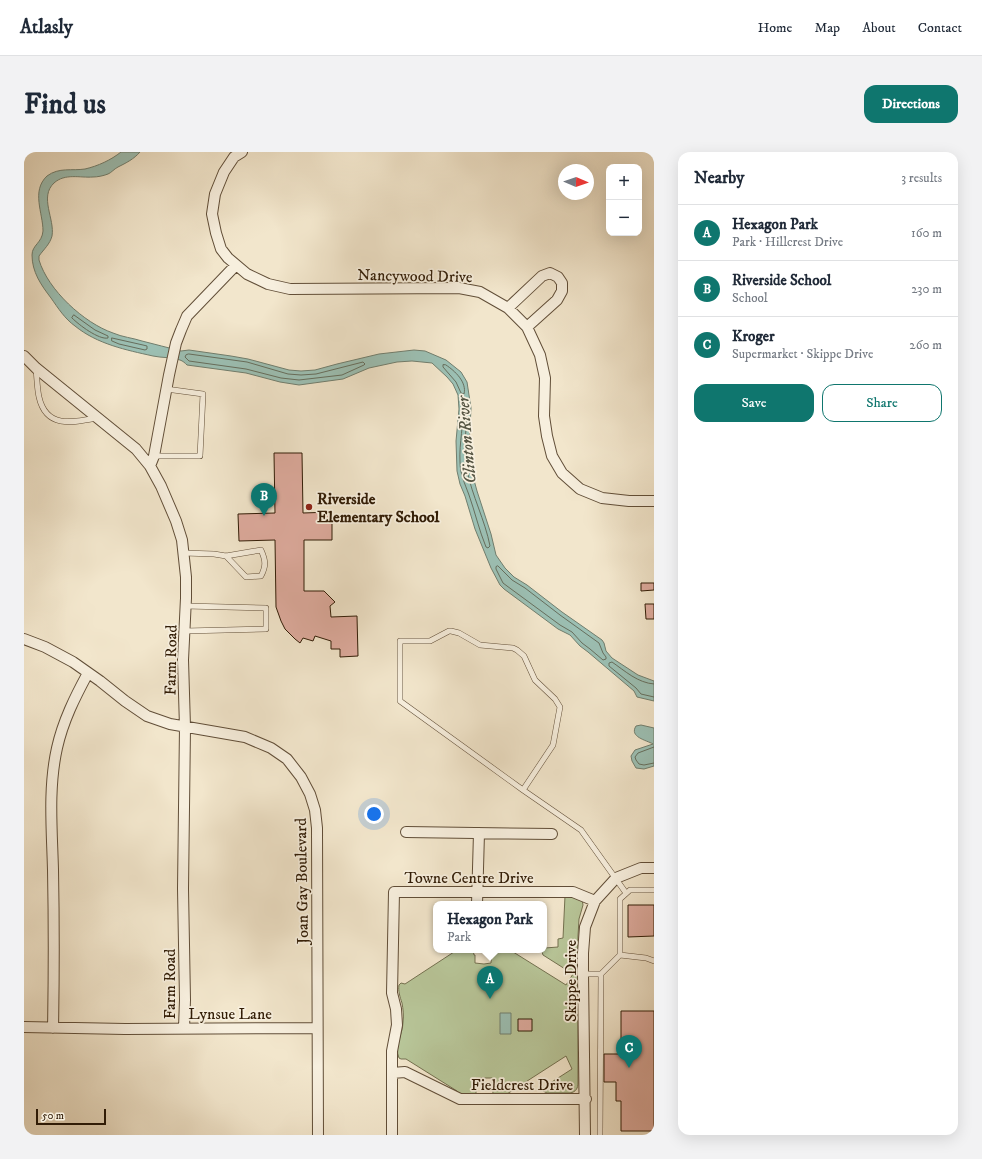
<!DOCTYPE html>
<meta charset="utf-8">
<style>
body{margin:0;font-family:"IM FELL DW Pica",serif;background:#f2f2f3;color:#1f2937}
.controls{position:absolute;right:12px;top:12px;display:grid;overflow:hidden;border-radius:8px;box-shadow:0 4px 16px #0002}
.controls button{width:36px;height:36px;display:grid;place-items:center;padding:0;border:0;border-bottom:1px solid #e0e1e3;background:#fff;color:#1f2937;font:20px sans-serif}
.compass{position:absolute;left:534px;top:12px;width:36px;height:36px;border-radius:50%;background:#fff;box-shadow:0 4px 16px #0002;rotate:92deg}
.scale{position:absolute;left:12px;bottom:10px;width:70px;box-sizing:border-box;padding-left:4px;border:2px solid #311c06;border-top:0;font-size:11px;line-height:14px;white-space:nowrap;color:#311c06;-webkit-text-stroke:3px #f7efde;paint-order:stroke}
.you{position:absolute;left:350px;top:662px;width:14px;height:14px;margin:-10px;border:3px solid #fff;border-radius:50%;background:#1a73e8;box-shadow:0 0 0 6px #1a73e833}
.badge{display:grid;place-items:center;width:26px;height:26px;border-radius:50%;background:#0f766e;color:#fff;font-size:13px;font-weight:700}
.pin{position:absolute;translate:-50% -33px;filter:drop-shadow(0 1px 2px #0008)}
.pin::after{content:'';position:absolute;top:21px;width:14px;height:12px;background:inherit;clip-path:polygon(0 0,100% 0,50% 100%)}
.popup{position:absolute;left:409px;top:749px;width:114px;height:52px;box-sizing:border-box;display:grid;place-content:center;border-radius:8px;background:#fff;filter:drop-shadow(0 1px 3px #0005);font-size:13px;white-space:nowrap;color:#747a83}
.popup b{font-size:15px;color:#1f2937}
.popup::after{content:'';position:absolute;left:50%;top:100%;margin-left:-8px;border:8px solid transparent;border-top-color:#fff}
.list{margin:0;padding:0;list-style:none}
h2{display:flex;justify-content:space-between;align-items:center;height:52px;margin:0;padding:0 16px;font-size:17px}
h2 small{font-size:13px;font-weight:400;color:#747a83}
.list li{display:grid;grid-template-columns:26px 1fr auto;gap:12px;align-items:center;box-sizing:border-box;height:56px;padding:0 16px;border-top:1px solid #e0e1e3}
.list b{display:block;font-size:15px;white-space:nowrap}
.list p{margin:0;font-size:13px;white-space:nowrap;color:#747a83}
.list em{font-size:13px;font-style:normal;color:#747a83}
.actions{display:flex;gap:8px;padding:12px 16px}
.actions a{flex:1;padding:9px 0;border:1px solid #0f766e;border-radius:12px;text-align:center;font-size:14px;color:#0f766e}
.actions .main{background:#0f766e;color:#fff}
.map{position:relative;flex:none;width:630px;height:983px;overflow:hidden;border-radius:12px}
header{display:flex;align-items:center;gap:24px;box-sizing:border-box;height:56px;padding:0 20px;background:#fff;border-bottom:1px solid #e0e1e3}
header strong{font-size:19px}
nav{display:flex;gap:22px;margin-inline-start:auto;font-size:14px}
.intro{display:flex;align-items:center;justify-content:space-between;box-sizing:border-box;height:96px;padding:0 24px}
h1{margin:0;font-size:28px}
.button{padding:10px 18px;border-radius:12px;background:#0f766e;color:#fff;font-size:14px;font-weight:700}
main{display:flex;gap:24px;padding:0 24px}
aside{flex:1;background:#fff;border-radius:12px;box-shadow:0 4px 16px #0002}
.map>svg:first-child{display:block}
.green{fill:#b8c699;stroke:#747150}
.water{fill:#9cc0b4;stroke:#717e6e}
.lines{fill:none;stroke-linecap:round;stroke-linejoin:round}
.shore{stroke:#666e5d;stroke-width:1}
.building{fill:#deab9e;stroke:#311c06}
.service-casing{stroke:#614e38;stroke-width:6}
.minor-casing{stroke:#614e38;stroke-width:12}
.service{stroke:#f7efde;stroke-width:5}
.minor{stroke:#f7efde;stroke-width:10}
.poi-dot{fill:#8f2418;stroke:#f7efde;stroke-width:1.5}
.labels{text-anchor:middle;stroke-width:3.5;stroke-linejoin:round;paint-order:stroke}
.street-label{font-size:16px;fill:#311c06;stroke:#f7efde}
.poi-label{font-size:16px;font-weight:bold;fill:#311c06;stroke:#f7efde;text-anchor:start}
.water-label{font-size:17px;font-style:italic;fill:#565543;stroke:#f7efde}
</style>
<header>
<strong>Atlasly</strong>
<nav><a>Home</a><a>Map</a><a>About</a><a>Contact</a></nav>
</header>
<div class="intro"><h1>Find us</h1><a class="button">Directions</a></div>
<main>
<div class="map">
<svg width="630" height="983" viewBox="0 0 630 983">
<rect width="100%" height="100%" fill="#f2e6cc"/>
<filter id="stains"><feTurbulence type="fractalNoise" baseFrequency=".005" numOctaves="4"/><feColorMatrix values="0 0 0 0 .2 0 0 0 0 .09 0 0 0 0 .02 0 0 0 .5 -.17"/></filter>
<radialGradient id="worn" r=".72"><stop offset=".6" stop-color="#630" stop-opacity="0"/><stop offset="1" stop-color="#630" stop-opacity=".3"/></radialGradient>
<path class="green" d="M 541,744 L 549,745 L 558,747 L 559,753 L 555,767 L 554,784 L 554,931 C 554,936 552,940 546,941 L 523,941 L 519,939 L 519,937 L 520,935 L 548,917 L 542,904 L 483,942 L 469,942 L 468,926 L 452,926 L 452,942 L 434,942 L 433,939 L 382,907 L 377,907 L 375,906 C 370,895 379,881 379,870 C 380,863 379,857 378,851 C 376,845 374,839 375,833 L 377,831 L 381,832 L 433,798 L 449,798 L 450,803 L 451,803 L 451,811 L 460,812 L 467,811 L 468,798 L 486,798 L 542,833 L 549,822 L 519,803 L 518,800 L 521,796 L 534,795 L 534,787 L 539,786 Z"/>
<path class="water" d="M 97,0 L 116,0 C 110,7 102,11 94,15 C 90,17 87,21 84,22 C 79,24 73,25 69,25 C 56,26 41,21 30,31 C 15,45 31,67 28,84 C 26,92 20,97 15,104 L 15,108 C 24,138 60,171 89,181 C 98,185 109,186 118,189 C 131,192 144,196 157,199 L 165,198 L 207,204 L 224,207 L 265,218 L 277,219 L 291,218 L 313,212 L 355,202 L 390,198 L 401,199 L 422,208 L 437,220 L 443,230 L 447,256 L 445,295 L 447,317 L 453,339 L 467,382 L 472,403 L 481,416 L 490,425 L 503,433 L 538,460 L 578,488 L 580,491 L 582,499 L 588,506 L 614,523 L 630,529 L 630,549 L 613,545 L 610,539 L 564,500 L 556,494 L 546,483 L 534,477 L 480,437 L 476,433 L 467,416 L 451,377 L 441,344 L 436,332 L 433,319 L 432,289 L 435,257 L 434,243 L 429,232 L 423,225 L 408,211 L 388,209 L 373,210 L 345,216 L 319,227 L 275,233 L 256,230 L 222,221 L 163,213 C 161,211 159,209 156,208 C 148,205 138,206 129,204 C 102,198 73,192 51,174 C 41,167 34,156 27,146 C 17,133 8,120 8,103 C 8,93 18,91 19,79 C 19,61 7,39 23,24 C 35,15 48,19 61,17 C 74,14 87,8 97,0 Z
M 617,573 L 630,576 L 630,614 L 620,617 L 612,616 L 608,609 L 607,604 L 611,598 L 629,592 C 622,588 605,585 612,574 Z
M 476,861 L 487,861 L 487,882 L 476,882 Z"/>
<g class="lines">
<path class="shore" d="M 50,163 L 71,178 L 84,184 L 84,186 C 75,188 55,173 48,166 Z
M 88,186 L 119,193 L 123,194 L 123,197 L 121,198 L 95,192 L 88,189 Z
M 165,202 L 223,210 L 264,222 L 277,223 L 292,222 L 339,210 L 341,212 L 340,213 L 318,223 L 275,228 L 257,226 L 222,217 L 165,209 L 161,205 L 162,203 Z
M 422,213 C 431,219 443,230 440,242 L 437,241 L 432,230 L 419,215 L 419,213 Z
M 441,250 L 443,252 L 443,256 C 442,276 440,297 443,318 C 448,344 461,368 466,394 L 464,396 L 462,395 C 455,378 451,360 445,343 C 441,332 436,322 436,310 C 435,291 440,272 439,252 Z
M 474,414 L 488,428 L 501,436 L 536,463 L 575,491 L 579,501 L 582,505 L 582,507 L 579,508 L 566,497 L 558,491 L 548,480 L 536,473 L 483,434 L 479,431 L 472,417 L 472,415 Z
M 630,532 C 614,531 601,519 588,510 L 585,511 L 585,514 L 612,536 L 617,542 L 630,545
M 630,595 L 614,601 L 611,605 L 612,608 L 615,612 L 620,613 L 630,611"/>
</g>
<path class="building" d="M 250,301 L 278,301 L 279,361 L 308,360 L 308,388 L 280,388 L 280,439 L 300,439 L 311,450 L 306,454 L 307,465 L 333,464 L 334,504 L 316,505 L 316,497 L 307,497 L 307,489 L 291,484 L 289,489 L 279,486 L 276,491 L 271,487 L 261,477 L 257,469 L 252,455 L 251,388 L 215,389 L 214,362 L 251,361 Z
M 617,431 L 630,431 L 630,438 L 617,439 Z
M 621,452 L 630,452 L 630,467 L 622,467 Z
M 604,753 L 630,753 L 630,784 L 604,785 Z
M 597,859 L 630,859 L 630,979 L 597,979 L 597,949 L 592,949 L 592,930 L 580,930 L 580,902 L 597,902 Z
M 494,867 L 508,867 L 508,879 L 494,879 Z"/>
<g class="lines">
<defs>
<path id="service" d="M 12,217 C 13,226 13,236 15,245 C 22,276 47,271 72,266
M 130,304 L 176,304 L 179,242 L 142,237
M 160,401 L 190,402 L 202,404 L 237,398 C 242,409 242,414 237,424 L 222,425 L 202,404
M 161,479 L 242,477 L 242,456 L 162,454
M 499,638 L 529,593 L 536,555 L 531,547 L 511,528 L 500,504 L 493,498 L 489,496 L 456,493 L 435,481 L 427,479 L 425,479 L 406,489 L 376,489 L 376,549 L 499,638 L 557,678 L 602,741
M 596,803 L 622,806 L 630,809
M 559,822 L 577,822
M 576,983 L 577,822 L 596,803 L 596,747 L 606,738 L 630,738"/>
<path id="minor" d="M 218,0 L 210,5 L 200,20 L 191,42 L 188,62 L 192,81 L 197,97 L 204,106 L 223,122 L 244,132 L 266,137 L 435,136 L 456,140 L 484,156 L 503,175 L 516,203 L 521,226 L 520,264 L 523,284 L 528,304 L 538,321 L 556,337 L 578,346 L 605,349 L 630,349
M 484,156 L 518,124 L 526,121 L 534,125 L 538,131 L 538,139 L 533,148 L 503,175
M 0,204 L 12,216 L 112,297 L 126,314 L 137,334 L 152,369 L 158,388 L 162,425 L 162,446 L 159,508 L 161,575 L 159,737 L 161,848 L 160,876
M 126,314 L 130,304 L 145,223 L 152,191 L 157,178 L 163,164 L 212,113
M 0,487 L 21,495 L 49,510 L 76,529 L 101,549 L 123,564 L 146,572 L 221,585 L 247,596 L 263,607 L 277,625 L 286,642 L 291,658 L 293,676 L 294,983
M 382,680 L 528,682
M 453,752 L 455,681
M 0,875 L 101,877 L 293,876
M 29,876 C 30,823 30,770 29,718 C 28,678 24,636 33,596 C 39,569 51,545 64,521
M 368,921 L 381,920 L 436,947 L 562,947
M 368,983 L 368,899 L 373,873 L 372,857 L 368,841 L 370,740 L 549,740 L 571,749
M 561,983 L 559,822 L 559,801 L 561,775 L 571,749 L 592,726 L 617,716 L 630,716"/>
</defs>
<use href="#service" class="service-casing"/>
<use href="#minor" class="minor-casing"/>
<use href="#service" class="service"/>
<use href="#minor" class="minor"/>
</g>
<circle class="poi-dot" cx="285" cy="355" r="4"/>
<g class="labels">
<g class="street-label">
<text transform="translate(391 123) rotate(1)" y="6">Nancywood Drive</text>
<text transform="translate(146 508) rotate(-89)" y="6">Farm Road</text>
<text x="445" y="731">Towne Centre Drive</text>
<text transform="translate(277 729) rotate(-91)" y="6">Joan Gay Boulevard</text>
<text transform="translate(546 829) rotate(-90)" y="6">Skippe Drive</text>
<text transform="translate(145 832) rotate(-90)" y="6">Farm Road</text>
<text x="206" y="867">Lynsue Lane</text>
<text x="498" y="938">Fieldcrest Drive</text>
</g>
<g class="poi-label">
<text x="293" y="352">Riverside<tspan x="293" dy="18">Elementary School</tspan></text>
</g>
<g class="water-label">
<text transform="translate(442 288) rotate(-95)" y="6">Clinton River</text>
</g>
</g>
<rect width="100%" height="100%" filter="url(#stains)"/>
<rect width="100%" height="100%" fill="url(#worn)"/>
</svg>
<div class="controls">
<button>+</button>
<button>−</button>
</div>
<svg class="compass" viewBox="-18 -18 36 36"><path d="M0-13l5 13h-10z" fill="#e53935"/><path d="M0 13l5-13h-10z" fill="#747a83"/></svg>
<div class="scale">50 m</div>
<div class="you"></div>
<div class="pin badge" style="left:466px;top:847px">A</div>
<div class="popup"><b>Hexagon Park</b>Park</div>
<div class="pin badge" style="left:240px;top:364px">B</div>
<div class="pin badge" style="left:605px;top:916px">C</div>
</div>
<aside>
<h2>Nearby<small>3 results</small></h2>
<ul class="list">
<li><span class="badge">A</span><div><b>Hexagon Park</b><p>Park · Hillcrest Drive</p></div><em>160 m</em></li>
<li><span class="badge">B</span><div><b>Riverside School</b><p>School</p></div><em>230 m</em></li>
<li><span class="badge">C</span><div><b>Kroger</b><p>Supermarket · Skippe Drive</p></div><em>260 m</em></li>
</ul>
<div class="actions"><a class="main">Save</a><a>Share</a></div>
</aside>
</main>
